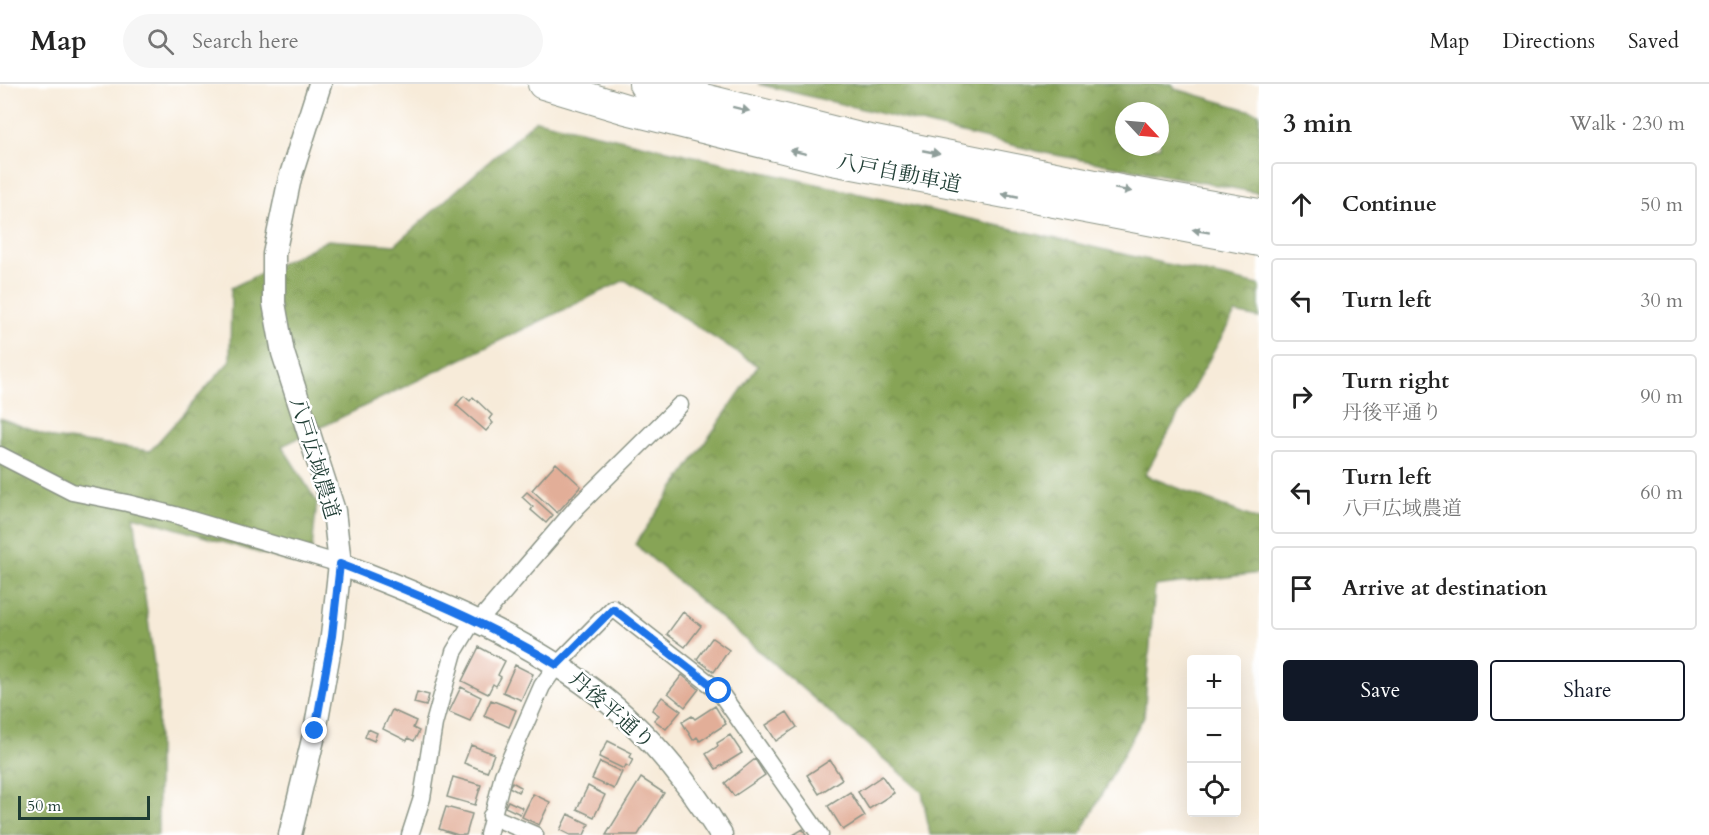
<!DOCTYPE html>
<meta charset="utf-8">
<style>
body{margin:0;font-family:Cardo,"Noto Serif JP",serif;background:#f6f6f6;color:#222}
.controls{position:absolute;right:18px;bottom:18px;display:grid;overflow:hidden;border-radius:6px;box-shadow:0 6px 24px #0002}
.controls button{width:54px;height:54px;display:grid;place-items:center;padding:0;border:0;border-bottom:2px solid #e0e0e0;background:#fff;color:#222;font:30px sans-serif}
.compass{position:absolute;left:1115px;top:18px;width:54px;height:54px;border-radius:50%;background:#fff;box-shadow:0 6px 24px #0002;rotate:116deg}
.scale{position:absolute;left:18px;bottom:15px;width:132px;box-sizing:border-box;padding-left:6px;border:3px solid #1f3d34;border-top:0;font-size:16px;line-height:21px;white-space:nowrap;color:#1f3d34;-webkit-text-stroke:4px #fff;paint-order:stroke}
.stop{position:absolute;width:18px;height:18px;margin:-14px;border:4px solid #1a73e8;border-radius:50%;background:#fff}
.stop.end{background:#1a73e8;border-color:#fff;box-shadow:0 2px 6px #0008}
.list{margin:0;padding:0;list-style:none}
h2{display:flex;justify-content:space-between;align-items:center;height:78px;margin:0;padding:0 24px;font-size:26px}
h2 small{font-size:20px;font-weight:400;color:#767676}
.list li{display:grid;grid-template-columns:39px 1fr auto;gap:18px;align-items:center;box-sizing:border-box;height:84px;margin:0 12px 12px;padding:0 12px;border:2px solid #e0e0e0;border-radius:6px}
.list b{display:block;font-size:22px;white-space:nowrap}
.list p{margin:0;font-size:20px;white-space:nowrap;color:#767676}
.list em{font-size:20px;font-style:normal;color:#767676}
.actions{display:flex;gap:12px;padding:18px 24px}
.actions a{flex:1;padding:14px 0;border:2px solid #111827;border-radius:6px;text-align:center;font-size:21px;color:#111827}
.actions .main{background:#111827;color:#fff}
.icon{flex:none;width:33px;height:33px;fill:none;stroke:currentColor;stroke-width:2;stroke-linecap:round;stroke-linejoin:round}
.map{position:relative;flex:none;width:1259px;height:751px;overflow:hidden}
header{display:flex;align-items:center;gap:36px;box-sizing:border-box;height:84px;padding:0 30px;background:#fff;border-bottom:2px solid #e0e0e0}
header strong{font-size:28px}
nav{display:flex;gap:33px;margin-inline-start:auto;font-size:21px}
.search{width:420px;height:54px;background:#f6f6f6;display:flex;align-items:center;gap:15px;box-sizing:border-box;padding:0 21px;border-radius:33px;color:#767676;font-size:22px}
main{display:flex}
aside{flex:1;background:#fff}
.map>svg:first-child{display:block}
.forest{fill:url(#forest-crowns);stroke:#537045;stroke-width:1.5;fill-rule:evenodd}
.building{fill:#e2ae98}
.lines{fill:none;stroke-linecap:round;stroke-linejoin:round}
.street-casing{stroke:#8b9486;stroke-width:19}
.secondary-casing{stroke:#8b9486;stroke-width:25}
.highway-casing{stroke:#8b9486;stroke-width:32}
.street{stroke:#fff;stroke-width:16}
.secondary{stroke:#fff;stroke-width:22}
.highway{stroke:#fff;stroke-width:30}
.oneway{fill:#8f9e9a}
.route{stroke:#1a73e8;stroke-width:8}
.labels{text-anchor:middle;stroke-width:5;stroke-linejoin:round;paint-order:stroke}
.street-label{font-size:21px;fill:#1f3d34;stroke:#fff}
</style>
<header>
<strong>Map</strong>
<div class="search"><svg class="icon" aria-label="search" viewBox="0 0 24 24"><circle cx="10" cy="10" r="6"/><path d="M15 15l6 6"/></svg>Search here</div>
<nav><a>Map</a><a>Directions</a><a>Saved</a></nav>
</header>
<main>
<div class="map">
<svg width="1259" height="751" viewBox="0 0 1259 751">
<defs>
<pattern id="forest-crowns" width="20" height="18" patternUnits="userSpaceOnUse" patternTransform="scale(1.5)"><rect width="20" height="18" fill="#87a456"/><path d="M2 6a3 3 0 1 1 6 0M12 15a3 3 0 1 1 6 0" fill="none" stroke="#6e8748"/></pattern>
</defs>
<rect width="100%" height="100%" fill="#fff"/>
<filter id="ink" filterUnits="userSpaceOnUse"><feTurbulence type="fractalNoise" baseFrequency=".0167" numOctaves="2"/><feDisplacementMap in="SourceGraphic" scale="12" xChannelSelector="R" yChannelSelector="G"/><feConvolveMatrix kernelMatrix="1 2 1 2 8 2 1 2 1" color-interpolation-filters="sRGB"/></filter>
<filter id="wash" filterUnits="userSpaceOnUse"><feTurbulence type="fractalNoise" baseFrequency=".008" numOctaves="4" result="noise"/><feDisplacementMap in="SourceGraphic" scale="24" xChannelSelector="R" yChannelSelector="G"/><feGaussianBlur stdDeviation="1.35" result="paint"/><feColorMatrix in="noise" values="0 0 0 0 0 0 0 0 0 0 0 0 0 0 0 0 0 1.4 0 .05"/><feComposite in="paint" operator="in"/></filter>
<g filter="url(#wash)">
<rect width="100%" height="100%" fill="#f7ebd9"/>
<path class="forest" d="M 758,0 L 1172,0 L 1176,5 L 1259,29 L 1259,109 L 1045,69 ZM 1124,27 L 1160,27 L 1160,63 L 1124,63 Z
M 536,36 L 1259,201 L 1259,234 L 1235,229 L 1145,391 L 1259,436 L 1259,489 L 1155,502 L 1144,632 L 1080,751 L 930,751 L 922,708 L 635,460 L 758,282 L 625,196 L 282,362 L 317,418 L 310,484 L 134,432 L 158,609 L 158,751 L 0,751 L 0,334 L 53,354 L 150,367 L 230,277 L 231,204 L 328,156 L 395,161 Z"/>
<g id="blocks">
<path class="building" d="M 464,312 L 470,317 L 473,313 L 492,331 L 489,335 L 493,339 L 486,347 L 456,321 Z
M 556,379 L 581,402 L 557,429 L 532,406 Z
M 527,408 L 553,431 L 546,439 L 531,426 L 533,423 L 522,413 Z
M 683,528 L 701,542 L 685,563 L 667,550 Z
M 712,554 L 729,566 L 714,588 L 697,575 Z
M 479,563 L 505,577 L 498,591 L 501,593 L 496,602 L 493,600 L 488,610 L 462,597 Z
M 515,581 L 533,590 L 521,616 L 503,608 Z
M 682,591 L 699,605 L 685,623 L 668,609 Z
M 461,603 L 481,613 L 470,637 L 449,628 Z
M 417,608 L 429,611 L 426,622 L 414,619 Z
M 662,613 L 681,627 L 666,645 L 654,636 L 659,631 L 652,626 Z
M 491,616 L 516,626 L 509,643 L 484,632 Z
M 715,622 L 726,640 L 700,657 L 697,653 L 693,656 L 682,638 L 692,632 L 695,635 Z
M 392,626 L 416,637 L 413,644 L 419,647 L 414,657 L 408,654 L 407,657 L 383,645 Z
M 787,628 L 797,643 L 776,657 L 766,641 Z
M 368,645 L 377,649 L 374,657 L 365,653 Z
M 730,651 L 742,669 L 716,685 L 706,670 L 718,662 L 717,659 Z
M 608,657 L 632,669 L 630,673 L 633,675 L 629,683 L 626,681 L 624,685 L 599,673 Z
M 471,661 L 494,670 L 487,688 L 464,679 Z
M 755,675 L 765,691 L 734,712 L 725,699 Z
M 830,676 L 842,695 L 819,710 L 807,691 Z
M 600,678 L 622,688 L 614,705 L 592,695 Z
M 882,692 L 894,709 L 869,725 L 858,708 Z
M 453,693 L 481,701 L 475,721 L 447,713 Z
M 641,694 L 664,709 L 638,751 L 606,751 Z
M 512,698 L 521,703 L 518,708 L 509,703 Z
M 588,702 L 605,711 L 594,733 L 577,725 Z
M 850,708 L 865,732 L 843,746 L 828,722 Z
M 533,710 L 550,718 L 539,741 L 522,733 Z
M 508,717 L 523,724 L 520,730 L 505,723 Z
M 446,723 L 472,730 L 466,751 L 458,751 L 439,745 Z
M 568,730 L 589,740 L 584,751 L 570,751 L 560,746 Z
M 803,745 L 806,751 L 793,751 Z"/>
</g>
</g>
<g filter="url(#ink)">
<use href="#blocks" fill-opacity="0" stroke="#8b9486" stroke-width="1.5"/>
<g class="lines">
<defs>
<path id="street" d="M 0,371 L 72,408 L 127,419 L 175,431 L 340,480
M 479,537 L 577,423 L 680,321
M 491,732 L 535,751
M 410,751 L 422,714 L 434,640 L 454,568 L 474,535
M 488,751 L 503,691 L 542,602 L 557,581 L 613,524 L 719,607 L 820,751"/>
<path id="secondary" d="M 340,480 C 434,516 527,553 606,616 C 652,653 690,701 721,751
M 290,751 L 315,647 L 332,552 L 340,480 L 334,427 L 283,269 L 274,219 L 274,170 L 290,94 L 320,0"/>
<path id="highway" d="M 543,0 L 626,25 L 832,76 L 1259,157
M 644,0 L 860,54 L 1120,106 L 1259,130"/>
</defs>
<use href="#street" class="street-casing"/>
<use href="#secondary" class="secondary-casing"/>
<use href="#highway" class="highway-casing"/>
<use href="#street" class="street"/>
<use href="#secondary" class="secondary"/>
<use href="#highway" class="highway"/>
</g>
<defs><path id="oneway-solid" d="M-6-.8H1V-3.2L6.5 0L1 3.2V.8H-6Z" transform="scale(1.5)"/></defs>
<g class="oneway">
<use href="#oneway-solid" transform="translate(741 25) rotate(14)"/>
<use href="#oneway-solid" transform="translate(798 68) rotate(-166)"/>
<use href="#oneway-solid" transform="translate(931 68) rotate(11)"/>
<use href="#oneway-solid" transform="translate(1123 106) rotate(10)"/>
<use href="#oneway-solid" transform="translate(1010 111) rotate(-169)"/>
<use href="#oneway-solid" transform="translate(1201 147) rotate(-170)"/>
</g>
</g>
<g class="lines" filter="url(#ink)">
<path class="route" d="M 315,647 L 332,552 L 340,480 C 415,509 488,539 557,581 L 613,525 L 719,607"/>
</g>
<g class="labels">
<g class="street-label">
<text transform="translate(899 89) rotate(11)" y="7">八戸自動車道</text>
<text transform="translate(315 374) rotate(73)" y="7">八戸広域農道</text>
<text transform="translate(612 626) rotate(41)" y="7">丹後平通り</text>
</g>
</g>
</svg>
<div class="controls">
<button>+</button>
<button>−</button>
<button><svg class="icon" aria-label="locate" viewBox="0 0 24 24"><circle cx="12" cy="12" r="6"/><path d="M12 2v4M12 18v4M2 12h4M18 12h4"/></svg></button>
</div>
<svg class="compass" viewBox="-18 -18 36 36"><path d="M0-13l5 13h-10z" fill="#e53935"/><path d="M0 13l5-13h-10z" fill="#767676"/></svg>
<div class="scale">50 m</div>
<div class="stop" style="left:719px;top:607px"></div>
<div class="stop end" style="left:315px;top:647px"></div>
</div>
<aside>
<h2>3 min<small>Walk · 230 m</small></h2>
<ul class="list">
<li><svg class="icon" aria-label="ahead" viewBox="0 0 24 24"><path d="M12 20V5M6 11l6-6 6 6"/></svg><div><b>Continue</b></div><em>50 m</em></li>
<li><svg class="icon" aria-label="left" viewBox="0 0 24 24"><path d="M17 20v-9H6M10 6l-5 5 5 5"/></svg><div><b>Turn left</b></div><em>30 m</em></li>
<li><svg class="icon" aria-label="right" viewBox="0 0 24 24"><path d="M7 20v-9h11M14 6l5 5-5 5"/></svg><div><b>Turn right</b><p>丹後平通り</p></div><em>90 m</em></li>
<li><svg class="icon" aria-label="left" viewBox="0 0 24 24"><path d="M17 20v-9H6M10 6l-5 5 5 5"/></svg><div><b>Turn left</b><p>八戸広域農道</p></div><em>60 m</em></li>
<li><svg class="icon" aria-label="arrive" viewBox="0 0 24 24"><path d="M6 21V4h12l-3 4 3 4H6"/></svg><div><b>Arrive at destination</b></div></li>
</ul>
<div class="actions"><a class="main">Save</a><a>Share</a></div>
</aside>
</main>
